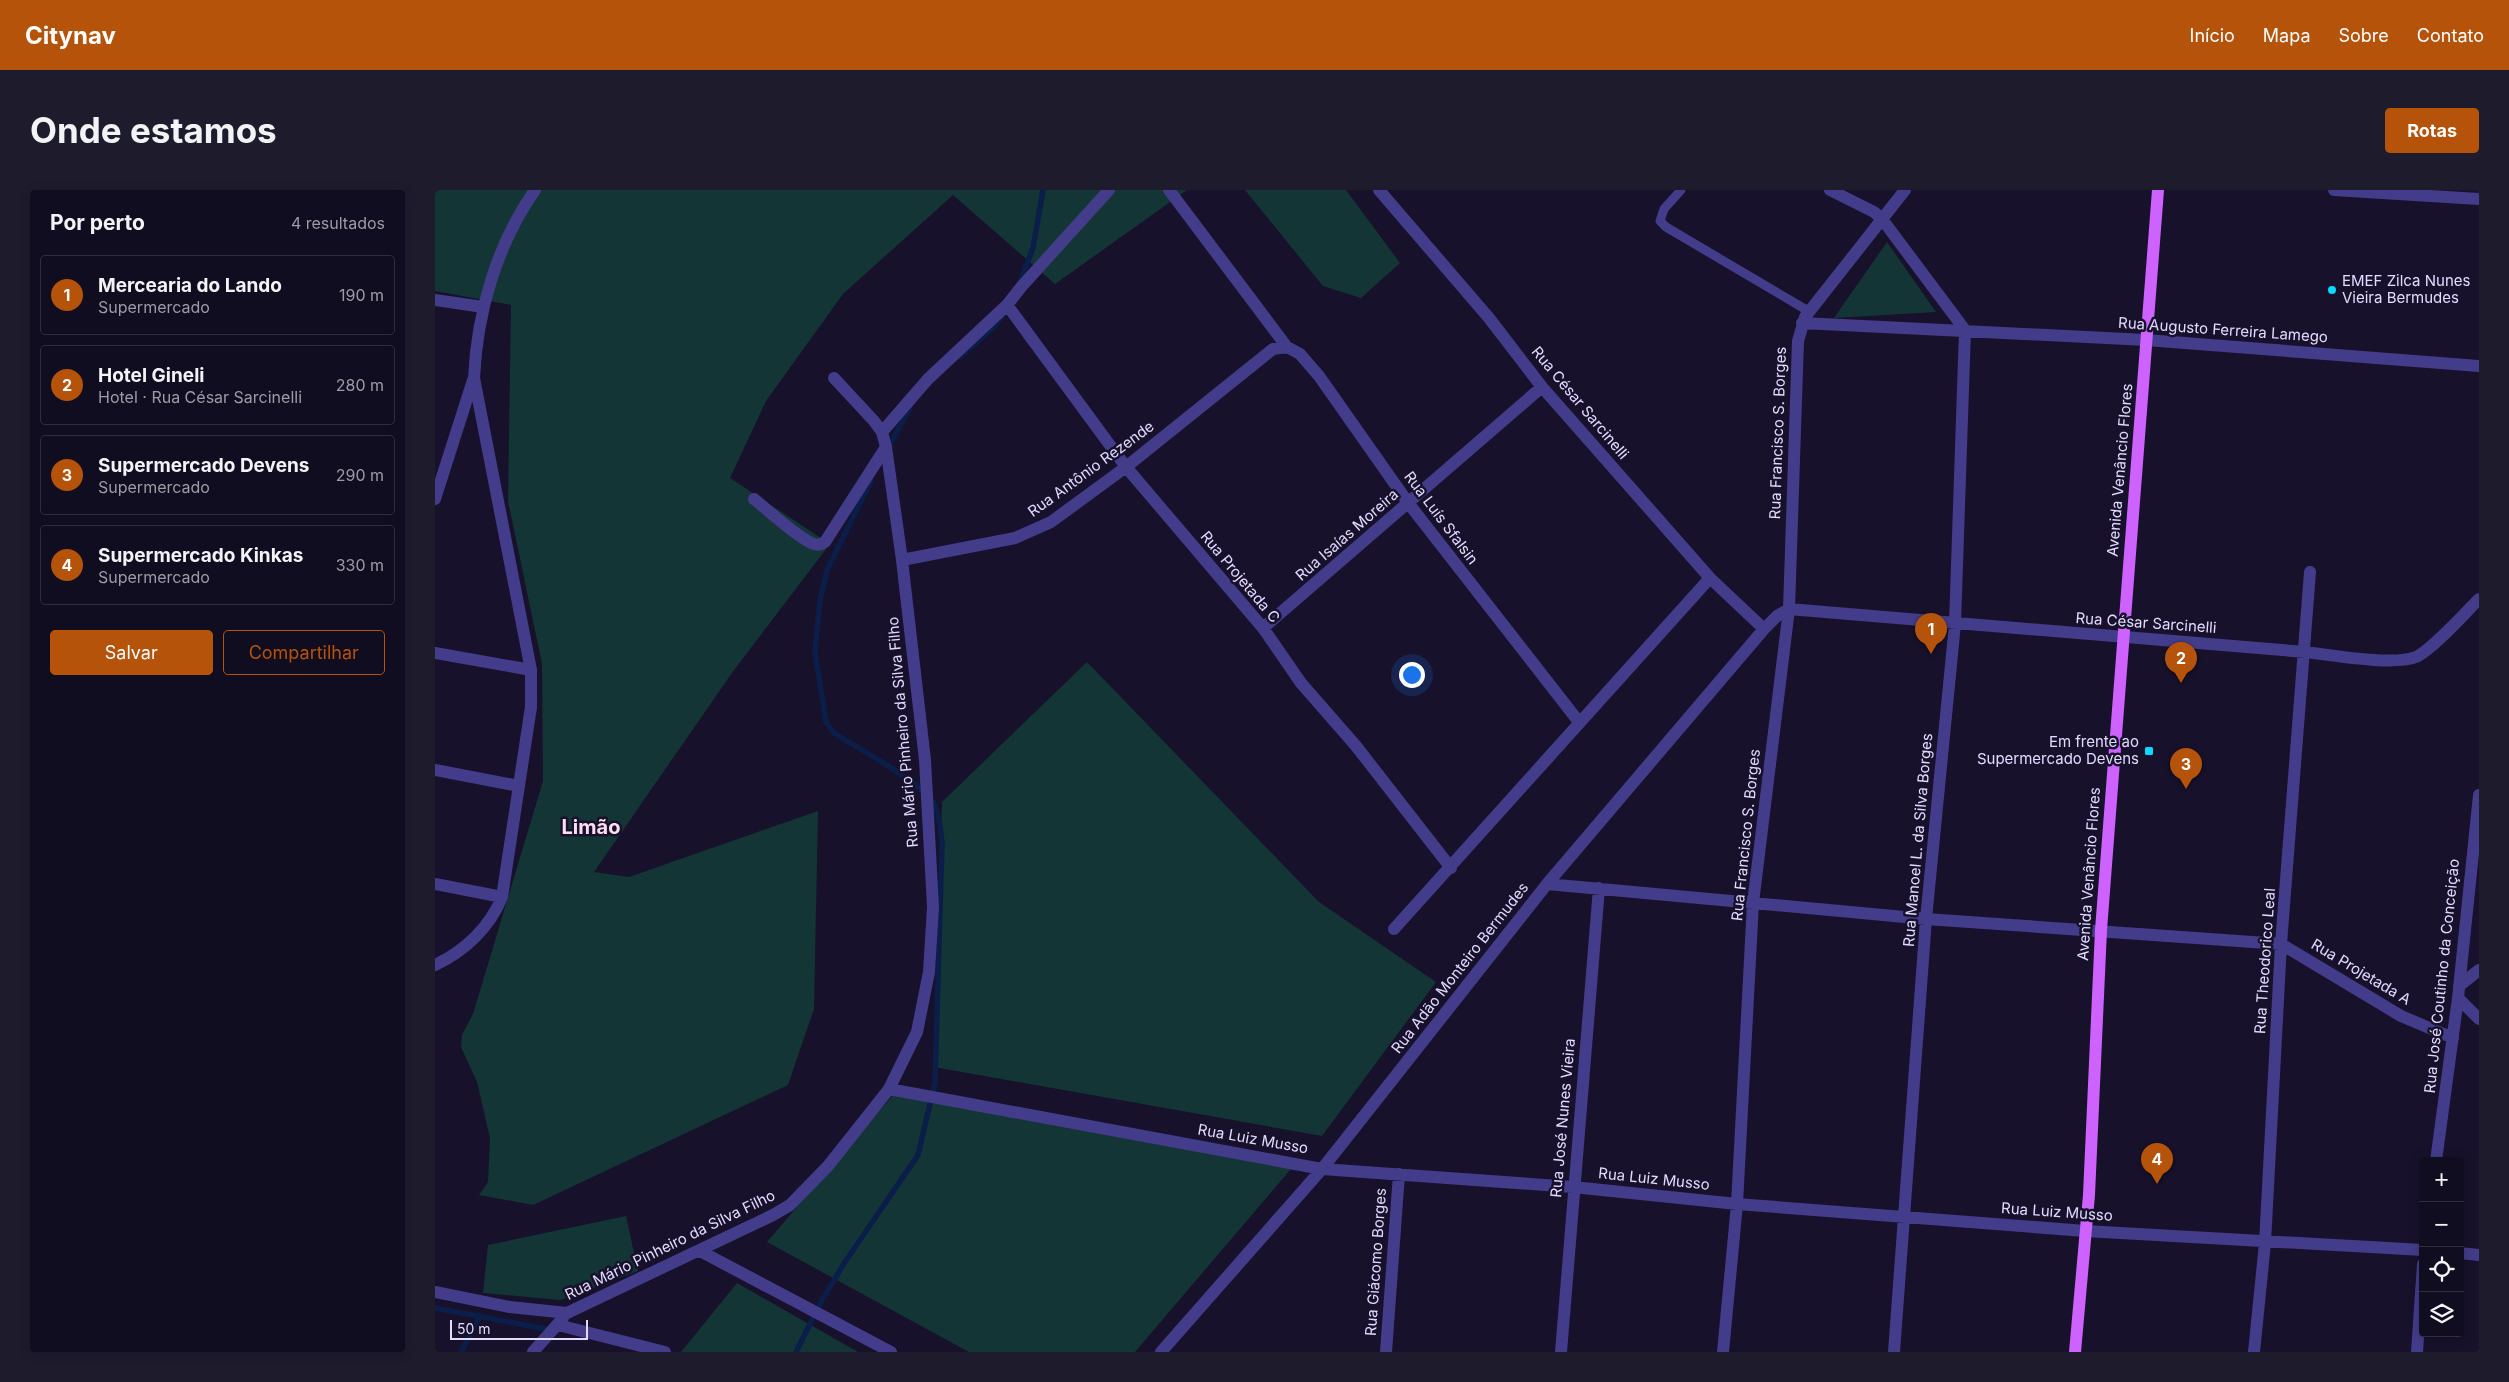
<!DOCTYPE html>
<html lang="pt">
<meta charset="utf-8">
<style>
body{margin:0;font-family:Inter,sans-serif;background:#1e1b2d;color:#f1f3f6}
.controls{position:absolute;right:15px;bottom:15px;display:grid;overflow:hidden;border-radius:5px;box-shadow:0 2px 12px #0003}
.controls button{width:45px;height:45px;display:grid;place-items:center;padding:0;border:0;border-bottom:1px solid #302d3e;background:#110d20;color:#f1f3f6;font:25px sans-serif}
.scale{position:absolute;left:15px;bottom:12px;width:138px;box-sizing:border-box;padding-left:5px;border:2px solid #e1dbff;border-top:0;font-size:14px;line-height:18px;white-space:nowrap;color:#e1dbff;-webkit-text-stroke:4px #17112b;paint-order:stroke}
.you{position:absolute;left:976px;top:484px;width:18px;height:18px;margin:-12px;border:4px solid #fff;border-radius:50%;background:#1a73e8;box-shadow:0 0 0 8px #1a73e833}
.badge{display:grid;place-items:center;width:32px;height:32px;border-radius:50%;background:#b45309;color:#fff;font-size:16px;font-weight:700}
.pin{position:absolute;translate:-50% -41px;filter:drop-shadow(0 1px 2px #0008)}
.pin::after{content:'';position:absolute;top:26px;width:18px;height:15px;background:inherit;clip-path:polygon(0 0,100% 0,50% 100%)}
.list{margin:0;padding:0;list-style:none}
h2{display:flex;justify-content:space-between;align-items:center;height:65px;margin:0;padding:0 20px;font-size:21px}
h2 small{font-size:16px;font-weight:400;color:#9c9ca5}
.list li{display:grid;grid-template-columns:32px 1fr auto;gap:15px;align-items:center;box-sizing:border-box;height:80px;margin:0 10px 10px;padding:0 10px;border:1px solid #302d3e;border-radius:5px}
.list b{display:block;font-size:19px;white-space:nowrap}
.list p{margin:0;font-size:16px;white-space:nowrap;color:#9c9ca5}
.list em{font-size:16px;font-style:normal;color:#9c9ca5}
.actions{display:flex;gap:10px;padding:15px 20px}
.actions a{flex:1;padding:11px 0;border:1px solid #b45309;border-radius:5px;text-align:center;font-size:18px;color:#b45309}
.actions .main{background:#b45309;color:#fff}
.icon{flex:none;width:28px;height:28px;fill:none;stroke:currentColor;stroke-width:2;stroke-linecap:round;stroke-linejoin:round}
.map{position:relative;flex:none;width:2044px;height:1162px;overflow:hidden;border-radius:5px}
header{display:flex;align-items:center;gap:30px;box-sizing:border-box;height:70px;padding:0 25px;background:#b45309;color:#fff}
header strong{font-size:24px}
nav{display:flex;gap:28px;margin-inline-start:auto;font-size:18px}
.intro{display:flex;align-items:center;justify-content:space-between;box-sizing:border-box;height:120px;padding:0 30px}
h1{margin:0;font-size:35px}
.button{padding:12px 22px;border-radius:5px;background:#b45309;color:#fff;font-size:18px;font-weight:700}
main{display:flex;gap:30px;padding:0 30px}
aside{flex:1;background:#110d20;border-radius:5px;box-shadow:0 2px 12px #0003}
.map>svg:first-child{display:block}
.green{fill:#143535}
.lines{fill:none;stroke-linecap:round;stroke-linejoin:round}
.stream{stroke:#0b1e4a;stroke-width:5.5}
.service{stroke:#433c8a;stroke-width:9}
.minor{stroke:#433c8a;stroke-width:12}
.primary{stroke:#cd62ff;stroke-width:12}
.poi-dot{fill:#07d9ff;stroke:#17112b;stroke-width:2}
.labels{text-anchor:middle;stroke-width:5;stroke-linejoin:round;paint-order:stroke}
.poi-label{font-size:15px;fill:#e1dbff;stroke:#17112b;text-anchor:start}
.street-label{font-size:15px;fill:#e1dbff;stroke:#17112b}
.district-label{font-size:20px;font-weight:bold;fill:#ffddf1;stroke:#17112b}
</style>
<header>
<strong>Citynav</strong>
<nav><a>Início</a><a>Mapa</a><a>Sobre</a><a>Contato</a></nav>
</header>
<div class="intro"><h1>Onde estamos</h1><a class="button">Rotas</a></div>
<main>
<aside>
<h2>Por perto<small>4 resultados</small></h2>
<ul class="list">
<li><span class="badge">1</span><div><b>Mercearia do Lando</b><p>Supermercado</p></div><em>190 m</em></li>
<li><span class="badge">2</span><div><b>Hotel Gineli</b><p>Hotel · Rua César Sarcinelli</p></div><em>280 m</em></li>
<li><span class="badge">3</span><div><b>Supermercado Devens</b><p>Supermercado</p></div><em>290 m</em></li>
<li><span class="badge">4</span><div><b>Supermercado Kinkas</b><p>Supermercado</p></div><em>330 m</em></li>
</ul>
<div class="actions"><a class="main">Salvar</a><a>Compartilhar</a></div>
</aside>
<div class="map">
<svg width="2044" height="1162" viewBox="0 0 2044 1162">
<rect width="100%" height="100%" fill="#17112b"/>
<path class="green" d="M 0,0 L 752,0 L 620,94 L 518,5 L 408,104 L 331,211 L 295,288 L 395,354 L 299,480 L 159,682 L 194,687 L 383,621 L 379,819 L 353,895 L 98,1015 L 44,1005 L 53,992 L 55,948 L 42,892 L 26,857 L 27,845 L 38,824 L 108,591 L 107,474 L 73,311 L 76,115 L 0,101 Z
M 810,0 L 911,0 L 965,73 L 926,108 L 888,96 Z
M 1452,52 L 1501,122 L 1399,128 Z
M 652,472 L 884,712 L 1001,792 L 887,946 L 499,877 L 507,612 Z
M 459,904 L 861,973 L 700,1162 L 534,1162 L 332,1052 Z
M 191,1026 L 203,1081 L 126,1110 L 48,1103 L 53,1055 Z
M 302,1093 L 423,1162 L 246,1162 Z"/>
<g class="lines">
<path class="stream" d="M 584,94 L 598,58 L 608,0
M 525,167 L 557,139 L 568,125
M 453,258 L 475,218
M 0,1118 L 116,1140
M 26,1162 L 45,1126
M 361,1162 L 387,1110 L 410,1072 L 483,965 L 500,893 L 507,652 C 505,639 505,626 499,614 C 487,592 422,558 399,543 L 391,532 L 380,462 L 385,410 L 392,380 L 436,291"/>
<path class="service" d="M 1246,0 L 1229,19 L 1225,31 L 1231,37 L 1375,122"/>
<path class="minor" d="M 734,0 L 852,157
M 944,0 L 1054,128 L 1107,197 L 1275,388 L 1329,439
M 1395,0 L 1439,22 L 1447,29 L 1530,140
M 1899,0 L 2044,9
M 0,110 L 48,117
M 572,115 L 691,277 L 828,438 L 866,493 L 921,556 L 1016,678
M 1367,133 L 1711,150 L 2044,176
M 447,242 L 493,189 L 572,115 L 587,96 L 674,0
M 0,309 L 38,190
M 319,309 C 333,320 364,349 379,354 C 383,356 386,354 390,352 L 451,257
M 467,370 L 580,348 L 616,332 L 691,277 L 838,159 L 852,157 L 865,164 L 884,186 L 974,314 L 1144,532
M 828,438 L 1107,197
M 0,463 L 96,480
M 0,580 L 84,596
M 0,694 L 67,707
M 1112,694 L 1491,729 L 1846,754 L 1966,826 L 2018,848
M 959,739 L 1275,388
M 0,775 C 30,761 55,737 67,707 L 96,517 L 96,480 L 39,188 C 42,122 62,54 100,0
M 2024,796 L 2044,780
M 2023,808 L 2044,829
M 454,899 L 887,979 L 1138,997 L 1302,1014 L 1650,1041 L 1988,1060
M 2001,971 L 2023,808 L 2044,605
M 265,1061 L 456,1162
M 2025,1063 L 2044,1065
M 0,1102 L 75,1117 L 132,1123 L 338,1025 L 355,1015 L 393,976 L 454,899 L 482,842 L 494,782 L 498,717 L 490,570 L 467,370 L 451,257 L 447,242 L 439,231 L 399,188
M 123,1135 L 230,1162
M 98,1162 L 128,1128
M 726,1162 L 887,979 L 1112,694 L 1329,439 L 1342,426 L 1354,419 L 1870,462 C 1897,465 1957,476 1981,467 C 1997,460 2030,423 2044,409
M 951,1162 L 964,984
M 1126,1162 L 1164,698
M 1288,1162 L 1302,1014 L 1318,713 L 1354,419 L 1363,151 L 1370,127 L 1470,0
M 1459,1162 L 1491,729 L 1520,434 L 1530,140
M 1819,1162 L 1830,1053 L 1846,754 L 1875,382
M 1982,1162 L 1988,1074"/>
<path class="primary" d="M 1640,1162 L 1654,1005 L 1666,740 L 1723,0"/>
</g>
<g class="poi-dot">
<circle cx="1897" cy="100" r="5"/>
<rect x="1709" y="556" width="10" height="10" rx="2.5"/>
</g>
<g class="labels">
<g class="poi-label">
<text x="1907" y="96">EMEF Zilca Nunes<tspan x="1907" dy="17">Vieira Bermudes</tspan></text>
<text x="1704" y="557" text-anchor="end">Em frente ao<tspan x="1704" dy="17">Supermercado Devens</tspan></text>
</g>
<g class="street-label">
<text transform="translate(1788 140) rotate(4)" y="5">Rua Augusto Ferreira Lamego</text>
<text transform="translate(1145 213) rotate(50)" y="5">Rua César Sarcinelli</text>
<text transform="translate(1343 243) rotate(-88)" y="5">Rua Francisco S. Borges</text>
<text transform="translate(656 279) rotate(-36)" y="5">Rua Antônio Rezende</text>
<text transform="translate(1685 280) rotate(-85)" y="5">Avenida Venâncio Flores</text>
<text transform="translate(1006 328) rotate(53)" y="5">Rua Luís Sfalsin</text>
<text transform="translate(912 345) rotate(-41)" y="5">Rua Isaías Moreira</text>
<text transform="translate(805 387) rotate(50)" y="5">Rua Projetada C</text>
<text transform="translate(1711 433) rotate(4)" y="5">Rua César Sarcinelli</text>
<text transform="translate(468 542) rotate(-95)" y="5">Rua Mário Pinheiro da Silva Filho</text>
<text transform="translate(1311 645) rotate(-84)" y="5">Rua Francisco S. Borges</text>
<text transform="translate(1483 650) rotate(-85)" y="5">Rua Manoel L. da Silva Borges</text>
<text transform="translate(1654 684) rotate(-86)" y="5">Avenida Venâncio Flores</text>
<text transform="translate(1830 771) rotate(-86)" y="5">Rua Theodorico Leal</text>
<text transform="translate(1025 778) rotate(-52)" y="5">Rua Adão Monteiro Bermudes</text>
<text transform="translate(1926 782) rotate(31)" y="5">Rua Projetada A</text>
<text transform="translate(2007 786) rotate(-84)" y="5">Rua José Coutinho da Conceição</text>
<text transform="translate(1128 928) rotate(-85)" y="5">Rua José Nunes Vieira</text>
<text transform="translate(818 949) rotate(10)" y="5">Rua Luiz Musso</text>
<text transform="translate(1219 989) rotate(6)" y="5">Rua Luiz Musso</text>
<text transform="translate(1622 1022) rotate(4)" y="5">Rua Luiz Musso</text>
<text transform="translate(235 1055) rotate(-26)" y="5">Rua Mário Pinheiro da Silva Filho</text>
<text transform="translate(941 1072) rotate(-86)" y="5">Rua Giácomo Borges</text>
</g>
<g class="district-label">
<text x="156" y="644">Limão</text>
</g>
</g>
</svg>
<div class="controls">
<button>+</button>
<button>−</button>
<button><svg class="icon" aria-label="locate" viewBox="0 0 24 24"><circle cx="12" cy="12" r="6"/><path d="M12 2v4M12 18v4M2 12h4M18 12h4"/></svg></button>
<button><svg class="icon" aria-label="layers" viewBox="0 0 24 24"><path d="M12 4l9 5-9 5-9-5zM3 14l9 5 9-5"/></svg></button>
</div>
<div class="scale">50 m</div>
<div class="you"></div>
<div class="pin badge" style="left:1496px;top:464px">1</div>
<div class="pin badge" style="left:1746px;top:493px">2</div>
<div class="pin badge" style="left:1751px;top:599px">3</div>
<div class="pin badge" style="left:1722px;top:994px">4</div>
</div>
</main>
